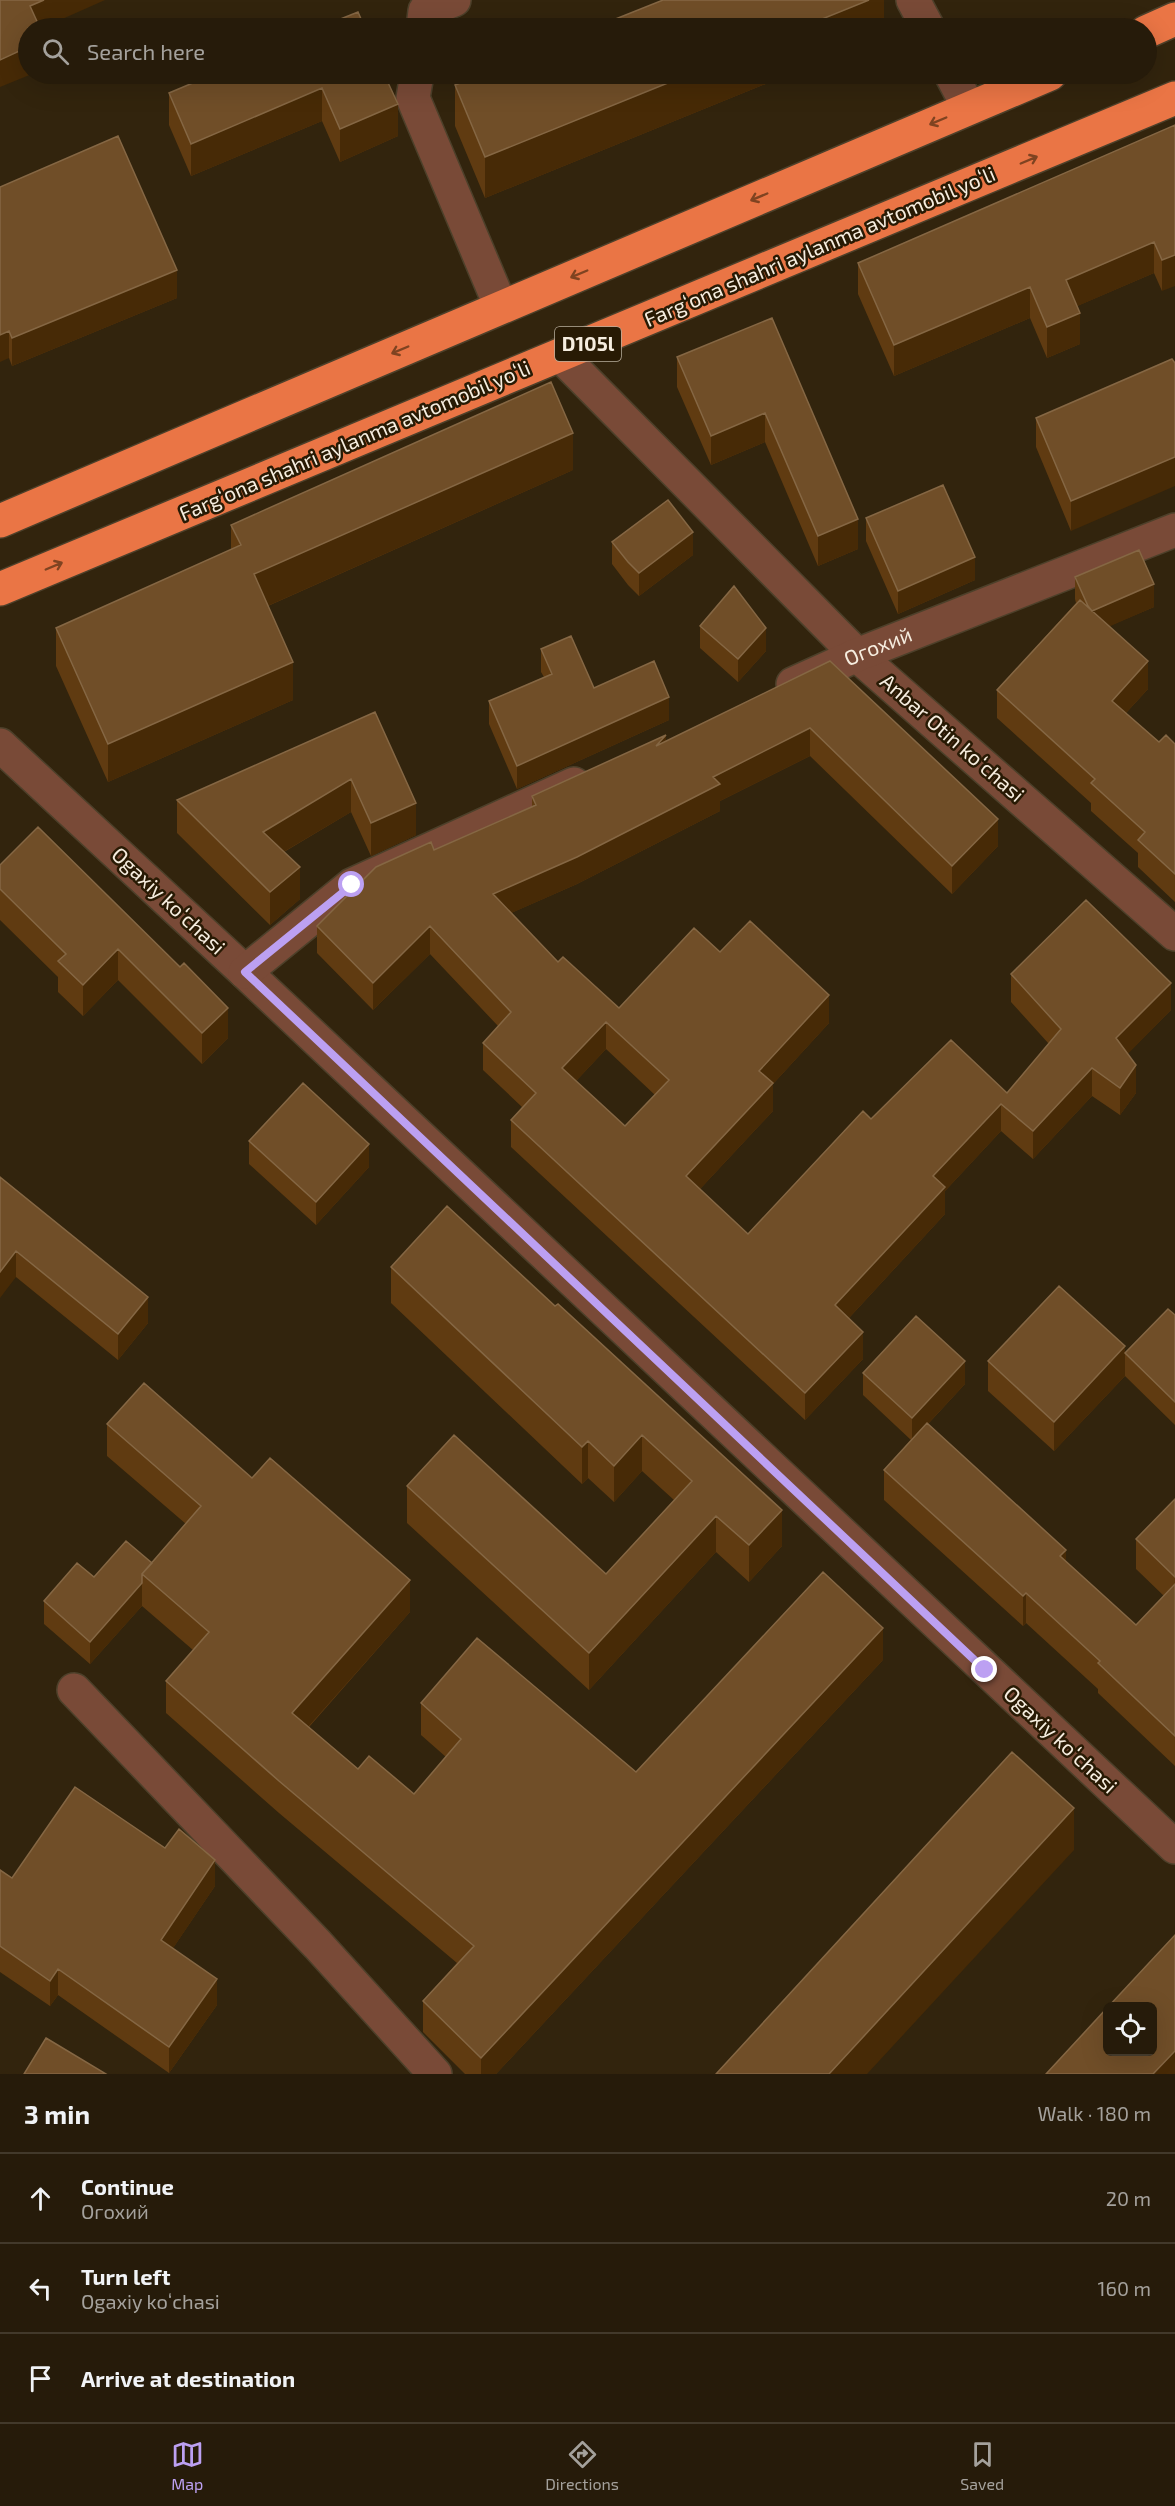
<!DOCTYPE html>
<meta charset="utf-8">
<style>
body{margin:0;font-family:"Exo 2",sans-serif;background:#322818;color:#f1f3f6}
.controls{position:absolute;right:18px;bottom:18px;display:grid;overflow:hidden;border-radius:9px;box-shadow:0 6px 24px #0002}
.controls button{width:54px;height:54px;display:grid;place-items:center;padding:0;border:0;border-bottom:2px solid #42392b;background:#261b0a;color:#f1f3f6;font:30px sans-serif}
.stop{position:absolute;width:18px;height:18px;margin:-14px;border:4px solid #bca0f2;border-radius:50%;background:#fff}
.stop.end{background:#bca0f2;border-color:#fff;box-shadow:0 2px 6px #0008}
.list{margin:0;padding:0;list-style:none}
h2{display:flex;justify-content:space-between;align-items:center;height:78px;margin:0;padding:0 24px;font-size:26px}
h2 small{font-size:20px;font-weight:400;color:#a4a19c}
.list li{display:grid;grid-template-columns:39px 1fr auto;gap:18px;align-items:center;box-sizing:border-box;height:90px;padding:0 24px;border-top:2px solid #42392b}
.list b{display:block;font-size:22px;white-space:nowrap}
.list p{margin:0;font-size:20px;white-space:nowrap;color:#a4a19c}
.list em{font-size:20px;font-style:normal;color:#a4a19c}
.icon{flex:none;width:33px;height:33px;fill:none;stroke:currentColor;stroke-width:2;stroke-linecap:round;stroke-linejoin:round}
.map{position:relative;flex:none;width:1175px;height:2074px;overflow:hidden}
.search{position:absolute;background:#261b0a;box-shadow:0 6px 24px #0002;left:18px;right:18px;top:18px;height:66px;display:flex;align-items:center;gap:15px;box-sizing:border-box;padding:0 21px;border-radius:33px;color:#a4a19c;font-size:22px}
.sheet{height:348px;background:#261b0a}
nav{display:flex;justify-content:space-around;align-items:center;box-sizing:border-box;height:84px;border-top:2px solid #42392b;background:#261b0a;font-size:16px;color:#a4a19c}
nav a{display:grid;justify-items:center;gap:3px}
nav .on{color:#bca0f2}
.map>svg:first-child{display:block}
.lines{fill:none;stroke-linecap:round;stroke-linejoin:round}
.street-casing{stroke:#4d402a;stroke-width:36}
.highway-casing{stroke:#4d402a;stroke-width:36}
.street{stroke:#794a37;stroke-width:33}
.highway{stroke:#ea7545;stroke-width:33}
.wall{fill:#603b11;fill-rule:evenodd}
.shaded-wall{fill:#472a06}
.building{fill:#704e28;stroke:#856744;stroke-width:1.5;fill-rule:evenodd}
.oneway{stroke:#7f4321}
.route{stroke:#bca0f2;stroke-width:8}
.labels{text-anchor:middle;stroke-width:5;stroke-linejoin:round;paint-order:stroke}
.shield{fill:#281a04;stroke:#b8ae9d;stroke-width:1.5}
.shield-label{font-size:20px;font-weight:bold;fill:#f6eddf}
.street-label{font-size:21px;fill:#f6eddf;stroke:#281a04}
</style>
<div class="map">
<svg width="1175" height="2074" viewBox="0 0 1175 2074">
<rect width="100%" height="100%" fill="#32240d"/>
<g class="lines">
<defs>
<g id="street">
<path d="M 913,0 L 928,28"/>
<path d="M 423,28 L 425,11 L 454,0"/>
<path d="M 417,74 L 413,98 L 501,307"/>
<path d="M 951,74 L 969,108"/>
<path d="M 560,355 L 857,655 L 1175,934"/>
<path id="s1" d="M 793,684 L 857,655 L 1175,530"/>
<path d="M 0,745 L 245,972 L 1175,1847"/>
<path d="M 245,972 L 352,885 L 574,784"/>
<path d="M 74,1690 L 318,1945 L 435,2074"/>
</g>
<path id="highway" d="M 1146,32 L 1175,19
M 0,521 L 1050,74
M 0,589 L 1175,98"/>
</defs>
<use href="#street" class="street-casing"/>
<use href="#highway" class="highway-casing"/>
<use href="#street" class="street"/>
<use href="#highway" class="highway"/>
</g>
<path class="wall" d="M 384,74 L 398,136 L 340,162 L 322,121 L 191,176 L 169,125 L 169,93 Z
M 790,74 L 485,198 L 455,126 L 455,85 Z
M 1175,125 L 1162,291 L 1154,273 L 1077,306 L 1080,344 L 1047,358 L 1030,318 L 894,376 L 858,294 L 858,263 Z
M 0,187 L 177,298 L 12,366 L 9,358 Z
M 772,318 L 858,549 L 818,566 L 765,442 L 711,465 L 677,387 L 677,357 Z
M 1175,363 L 1071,531 L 1036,447 L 1036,418 Z
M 573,470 L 268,606 L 293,700 L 108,782 L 56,666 L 56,628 L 231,550 L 231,525 Z
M 866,518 L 975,580 L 898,614 L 866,541 Z
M 612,542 L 693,555 L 639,596 L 628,585 L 612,564 Z
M 1075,577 L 1154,607 L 1109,626 L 1148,689 L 1126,713 L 1159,742 L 1175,744 L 1175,902 L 1138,867 L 1138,853 L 1091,811 L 1091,803 L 997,718 L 997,690 L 1076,603 L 1075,599 Z
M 700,626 L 766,651 L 738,682 L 700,648 Z
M 541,649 L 594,688 L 669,720 L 517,789 L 489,724 L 489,701 L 544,677 L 541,672 Z
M 830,661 L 998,846 L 952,894 L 810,756 L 720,801 L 720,811 L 577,884 L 511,913 L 558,962 L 619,1008 L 720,952 L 829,1023 L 773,1084 L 773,1111 L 700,1189 L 748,1234 L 871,1119 L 1007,1093 L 1049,1044 L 1011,1002 L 1011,974 L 1171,1010 L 1127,1054 L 1136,1093 L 1120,1115 L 1092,1096 L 1033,1159 L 1001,1131 L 945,1191 L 945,1214 L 849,1318 L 863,1359 L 805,1420 L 511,1147 L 511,1120 L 522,1107 L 483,1070 L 483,1043 L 498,1026 L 430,954 L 373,1010 L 317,953 L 317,926 L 434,850 L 532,807 L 532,796 L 666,741 ZM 606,1049 L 655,1095 L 625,1126 L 576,1081 Z
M 375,712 L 416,835 L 371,856 L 351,812 L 284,852 L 300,899 L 270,925 L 177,833 L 177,800 Z
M 38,827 L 228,1038 L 202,1064 L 118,980 L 83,1016 L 58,992 L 58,977 L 0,920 L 0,865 Z
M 249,1141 L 369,1167 L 316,1225 L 249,1164 Z
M 0,1177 L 148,1323 L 118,1360 L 16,1277 Z
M 447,1206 L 782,1546 L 749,1582 L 716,1552 L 589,1690 L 407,1523 L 407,1486 L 606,1574 L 674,1500 L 642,1471 L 614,1502 L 588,1478 L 582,1484 L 391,1303 L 391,1267 Z
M 1175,1315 L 1175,1425 L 1125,1376 L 1054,1451 L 988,1391 L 988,1361 L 1125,1353 Z
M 863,1373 L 965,1384 L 928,1424 L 1066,1561 L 1136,1625 L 1164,1596 L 1136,1569 L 1136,1539 L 1175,1499 L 1175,1766 L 1098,1693 L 1098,1689 L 1026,1623 L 1023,1626 L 884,1500 L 884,1470 L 911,1440 L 863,1395 Z
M 107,1424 L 252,1478 L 410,1612 L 309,1727 L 358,1769 L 414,1794 L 446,1757 L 421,1735 L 421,1703 L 636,1772 L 883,1660 L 496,2074 L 465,2074 L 423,2032 L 423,2001 L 457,1963 L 279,1813 L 166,1713 L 166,1681 L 193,1650 L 142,1606 L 90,1664 L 44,1624 L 44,1601 L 94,1577 L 152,1563 L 186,1524 L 107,1456 Z
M 0,1870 L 12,1878 L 215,1886 L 173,1948 L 217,2005 L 169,2073 L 58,1995 L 50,2006 L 0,1972 Z"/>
<path class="shaded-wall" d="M 44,0 L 105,0 L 42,28 L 30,28 L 30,6 Z
M 869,0 L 884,0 L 884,28 L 800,28 Z
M 28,47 L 28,74 L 32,74 L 0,87 L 0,60 Z
M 690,74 L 790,74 L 485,198 L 485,157 Z
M 322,88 L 322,121 L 191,176 L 191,144 Z
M 398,104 L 398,136 L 340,162 L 340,129 Z
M 1154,242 L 1154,273 L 1066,311 L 1066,280 Z
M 1175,255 L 1175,286 L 1162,291 L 1162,260 Z
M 177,270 L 177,298 L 12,366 L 12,338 Z
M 1030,287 L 1030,318 L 894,376 L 894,345 Z
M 1080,313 L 1080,344 L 1047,358 L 1047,327 Z
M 9,331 L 9,358 L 0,362 L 0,335 Z
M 765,413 L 765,442 L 711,465 L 711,436 Z
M 573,433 L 573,470 L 254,612 L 254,574 Z
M 1175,457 L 1175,486 L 1071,531 L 1071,501 Z
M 858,519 L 858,549 L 818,566 L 818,536 Z
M 693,532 L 693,555 L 639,596 L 639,573 Z
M 975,557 L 975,580 L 898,614 L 898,591 Z
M 1154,584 L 1154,607 L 1090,635 L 1090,612 Z
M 766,628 L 766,651 L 738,682 L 738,659 Z
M 1148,661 L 1148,689 L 1112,728 L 1112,701 Z
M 293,662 L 293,700 L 108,782 L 108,744 Z
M 669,697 L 669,720 L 517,789 L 517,766 Z
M 810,728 L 810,756 L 720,801 L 720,811 L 577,884 L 493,921 L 493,894 L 713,777 Z
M 666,735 L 666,763 L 656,746 Z
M 351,779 L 351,812 L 263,864 L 263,832 Z
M 416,803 L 416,835 L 371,856 L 371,823 Z
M 998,819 L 998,846 L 952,894 L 952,866 Z
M 300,867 L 300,899 L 270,925 L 270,892 Z
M 430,926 L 430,954 L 373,1010 L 373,983 Z
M 118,949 L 118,980 L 83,1016 L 83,985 Z
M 1171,983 L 1171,1010 L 1116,1066 L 1116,1038 Z
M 829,995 L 829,1023 L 773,1084 L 773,1111 L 686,1204 L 686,1176 L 759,1071 Z
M 228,1008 L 228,1038 L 202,1064 L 202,1033 Z
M 606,1022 L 606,1049 L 562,1096 L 562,1068 Z
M 1136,1065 L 1136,1093 L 1120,1115 L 1120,1088 Z
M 1092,1068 L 1092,1096 L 1033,1159 L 1033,1131 Z
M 1001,1104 L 1001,1131 L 945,1191 L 945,1214 L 835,1333 L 835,1305 L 933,1176 Z
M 369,1144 L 369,1167 L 316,1225 L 316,1202 Z
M 16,1251 L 16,1277 L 0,1298 L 0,1272 Z
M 148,1297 L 148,1323 L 118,1360 L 118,1334 Z
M 863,1332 L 863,1359 L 805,1420 L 805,1393 Z
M 1125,1346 L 1125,1376 L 1054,1451 L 1054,1422 Z
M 965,1361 L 965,1384 L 912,1441 L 912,1418 Z
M 642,1435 L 642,1471 L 614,1502 L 614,1466 Z
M 588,1441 L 588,1478 L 582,1484 L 582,1447 Z
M 782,1510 L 782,1546 L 749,1582 L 749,1545 Z
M 716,1516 L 716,1552 L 589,1690 L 589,1653 Z
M 1066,1550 L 1066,1579 L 1060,1556 Z
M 410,1580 L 410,1612 L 292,1745 L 292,1713 Z
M 142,1583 L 142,1606 L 90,1664 L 90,1642 Z
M 1026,1593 L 1026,1623 L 1023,1626 L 1023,1596 Z
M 883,1628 L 883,1660 L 496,2074 L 481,2074 L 481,2058 Z
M 1074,1808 L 1074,1850 L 867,2074 L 829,2074 Z
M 215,1860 L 215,1886 L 161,1966 L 161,1940 Z
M 58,1969 L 58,1995 L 50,2006 L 50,1981 Z
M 217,1979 L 217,2005 L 169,2073 L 169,2047 Z
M 1175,2051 L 1175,2074 L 1153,2074 Z"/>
<path class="building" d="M 0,0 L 44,0 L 30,6 L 40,28 L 28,28 L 28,47 L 0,60 Z
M 663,0 L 869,0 L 800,28 L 593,28 Z
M 358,12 L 365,28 L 318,28 Z
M 214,74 L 384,74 L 398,104 L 340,129 L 322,88 L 191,144 L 169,93 Z
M 484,74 L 690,74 L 485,157 L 455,85 Z
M 1175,125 L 1175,255 L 1162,260 L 1154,242 L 1066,280 L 1080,313 L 1047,327 L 1030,287 L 894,345 L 858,263 Z
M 118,136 L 177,270 L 12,338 L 9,331 L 0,335 L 0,187 Z
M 772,318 L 858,519 L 818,536 L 765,413 L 711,436 L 677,357 Z
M 1172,359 L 1175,363 L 1175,457 L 1071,501 L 1036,418 Z
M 551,382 L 573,433 L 254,574 L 293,662 L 108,744 L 56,628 L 241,545 L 231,525 Z
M 943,485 L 975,557 L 898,591 L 866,518 Z
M 668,500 L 693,532 L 639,573 L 628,562 L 612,542 Z
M 1139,550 L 1154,584 L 1092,611 L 1088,606 L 1075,577 Z
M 734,586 L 766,628 L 738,659 L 700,626 Z
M 1080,600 L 1148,661 L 1112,701 L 1159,742 L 1166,735 L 1175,744 L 1175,874 L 1138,840 L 1145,832 L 1091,783 L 1095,779 L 997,690 Z
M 571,636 L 594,688 L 654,661 L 669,697 L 517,766 L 489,701 L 552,674 L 541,649 Z
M 830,661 L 998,819 L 952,866 L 810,728 L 713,777 L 720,784 L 577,857 L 493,894 L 558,962 L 563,957 L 619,1008 L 694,928 L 720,952 L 750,921 L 829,995 L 759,1071 L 773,1083 L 686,1176 L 748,1234 L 863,1111 L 871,1119 L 951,1040 L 1007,1093 L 1061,1029 L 1011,974 L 1086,900 L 1171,983 L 1116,1038 L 1136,1065 L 1120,1088 L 1092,1068 L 1033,1131 L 1001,1104 L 933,1176 L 945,1187 L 835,1305 L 863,1332 L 805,1393 L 511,1120 L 536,1093 L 483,1043 L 511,1012 L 430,926 L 373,983 L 317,926 L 376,867 L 431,842 L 434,850 L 536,805 L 532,796 L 666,735 L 656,746 ZM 606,1022 L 669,1080 L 625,1126 L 562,1068 Z
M 375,712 L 416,803 L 371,823 L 351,779 L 263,832 L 300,867 L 270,892 L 177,800 Z
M 38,827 L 180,967 L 184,963 L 228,1008 L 202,1033 L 118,949 L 83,985 L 58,961 L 66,954 L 0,889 L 0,865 Z
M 303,1083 L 369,1144 L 316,1202 L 249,1141 Z
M 0,1177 L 148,1297 L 118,1334 L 16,1251 L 0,1272 Z
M 447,1206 L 555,1306 L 558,1304 L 782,1510 L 749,1545 L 716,1516 L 589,1653 L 407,1486 L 454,1435 L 606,1574 L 692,1481 L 642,1435 L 614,1466 L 588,1441 L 582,1447 L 391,1267 Z
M 1059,1286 L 1125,1346 L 1054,1422 L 988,1361 Z
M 1168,1309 L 1175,1315 L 1175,1402 L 1125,1353 Z
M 916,1316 L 965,1361 L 912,1418 L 863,1373 Z
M 144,1383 L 252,1478 L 270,1458 L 410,1580 L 292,1713 L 358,1769 L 369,1756 L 414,1794 L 461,1739 L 421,1703 L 477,1638 L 636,1772 L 823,1572 L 883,1628 L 481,2058 L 423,2001 L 474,1946 L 279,1781 L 166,1681 L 209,1632 L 142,1574 L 201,1506 L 107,1424 Z
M 927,1423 L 1066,1550 L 1060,1556 L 1136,1625 L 1175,1584 L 1175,1736 L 1098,1663 L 1100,1661 L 1026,1593 L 1023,1596 L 884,1470 Z
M 1175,1499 L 1175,1577 L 1136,1539 Z
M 126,1541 L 152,1563 L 142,1574 L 142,1583 L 90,1642 L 44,1601 L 77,1563 L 94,1577 Z
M 1012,1752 L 1074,1808 L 829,2074 L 716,2074 Z
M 75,1787 L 165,1848 L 179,1829 L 215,1860 L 161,1940 L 217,1979 L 169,2047 L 58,1969 L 50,1981 L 0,1946 L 0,1870 L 12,1878 Z
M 1175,1935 L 1175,2051 L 1153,2074 L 1046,2074 L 1107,2008 L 1107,2052 L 1152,2052 L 1152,2007 L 1108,2007 Z
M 46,2038 L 106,2074 L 24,2074 Z"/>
<defs><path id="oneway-shaft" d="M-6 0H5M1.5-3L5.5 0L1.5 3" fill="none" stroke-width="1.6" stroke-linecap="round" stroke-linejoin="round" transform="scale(1.5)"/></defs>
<g class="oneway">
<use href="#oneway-shaft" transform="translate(938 121) rotate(157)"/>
<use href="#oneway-shaft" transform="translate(1029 160) rotate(-23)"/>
<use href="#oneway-shaft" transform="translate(759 197) rotate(157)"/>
<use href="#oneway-shaft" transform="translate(579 274) rotate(157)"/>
<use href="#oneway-shaft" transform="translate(400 350) rotate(157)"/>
<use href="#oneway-shaft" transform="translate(54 566) rotate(-23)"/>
</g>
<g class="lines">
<path class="route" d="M 352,885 L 245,972 L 985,1670"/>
</g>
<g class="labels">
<rect class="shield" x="555" y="327" width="66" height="34" rx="4.5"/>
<g class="shield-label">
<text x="588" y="351">D105l</text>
</g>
<g class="street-label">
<text transform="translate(820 247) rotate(-23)" y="7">Fargʻona shahri aylanma avtomobil yoʻli</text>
<text transform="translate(355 441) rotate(-23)" y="7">Fargʻona shahri aylanma avtomobil yoʻli</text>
<text dy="7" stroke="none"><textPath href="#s1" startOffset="93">Огохий</textPath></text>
<text transform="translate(952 738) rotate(41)" y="7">Anbar Otin koʻchasi</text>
<text transform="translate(168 901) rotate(43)" y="7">Ogaxiy koʻchasi</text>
<text transform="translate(1060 1740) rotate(43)" y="7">Ogaxiy koʻchasi</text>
</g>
</g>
</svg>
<div class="controls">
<button><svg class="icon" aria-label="locate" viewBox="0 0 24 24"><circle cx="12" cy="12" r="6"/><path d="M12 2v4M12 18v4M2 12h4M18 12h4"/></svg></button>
</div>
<div class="stop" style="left:352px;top:885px"></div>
<div class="stop end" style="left:985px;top:1670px"></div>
<div class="search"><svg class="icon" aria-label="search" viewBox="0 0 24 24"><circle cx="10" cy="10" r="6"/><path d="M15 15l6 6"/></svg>Search here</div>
</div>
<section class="sheet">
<h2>3 min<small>Walk · 180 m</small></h2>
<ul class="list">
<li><svg class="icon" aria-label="ahead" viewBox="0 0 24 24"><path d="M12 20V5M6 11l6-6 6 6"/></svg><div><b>Continue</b><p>Огохий</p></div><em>20 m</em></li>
<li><svg class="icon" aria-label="left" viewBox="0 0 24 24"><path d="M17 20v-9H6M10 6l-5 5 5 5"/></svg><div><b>Turn left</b><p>Ogaxiy koʻchasi</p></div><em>160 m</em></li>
<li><svg class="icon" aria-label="arrive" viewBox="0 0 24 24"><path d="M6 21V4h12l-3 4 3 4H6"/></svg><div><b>Arrive at destination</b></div></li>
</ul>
</section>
<nav>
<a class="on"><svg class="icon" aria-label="map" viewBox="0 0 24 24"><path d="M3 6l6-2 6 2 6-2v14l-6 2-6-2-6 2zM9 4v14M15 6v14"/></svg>Map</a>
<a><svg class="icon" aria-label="directions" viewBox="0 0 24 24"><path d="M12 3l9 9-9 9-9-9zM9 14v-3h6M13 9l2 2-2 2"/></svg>Directions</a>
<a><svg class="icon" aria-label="saved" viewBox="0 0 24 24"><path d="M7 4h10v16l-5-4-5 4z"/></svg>Saved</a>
</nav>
